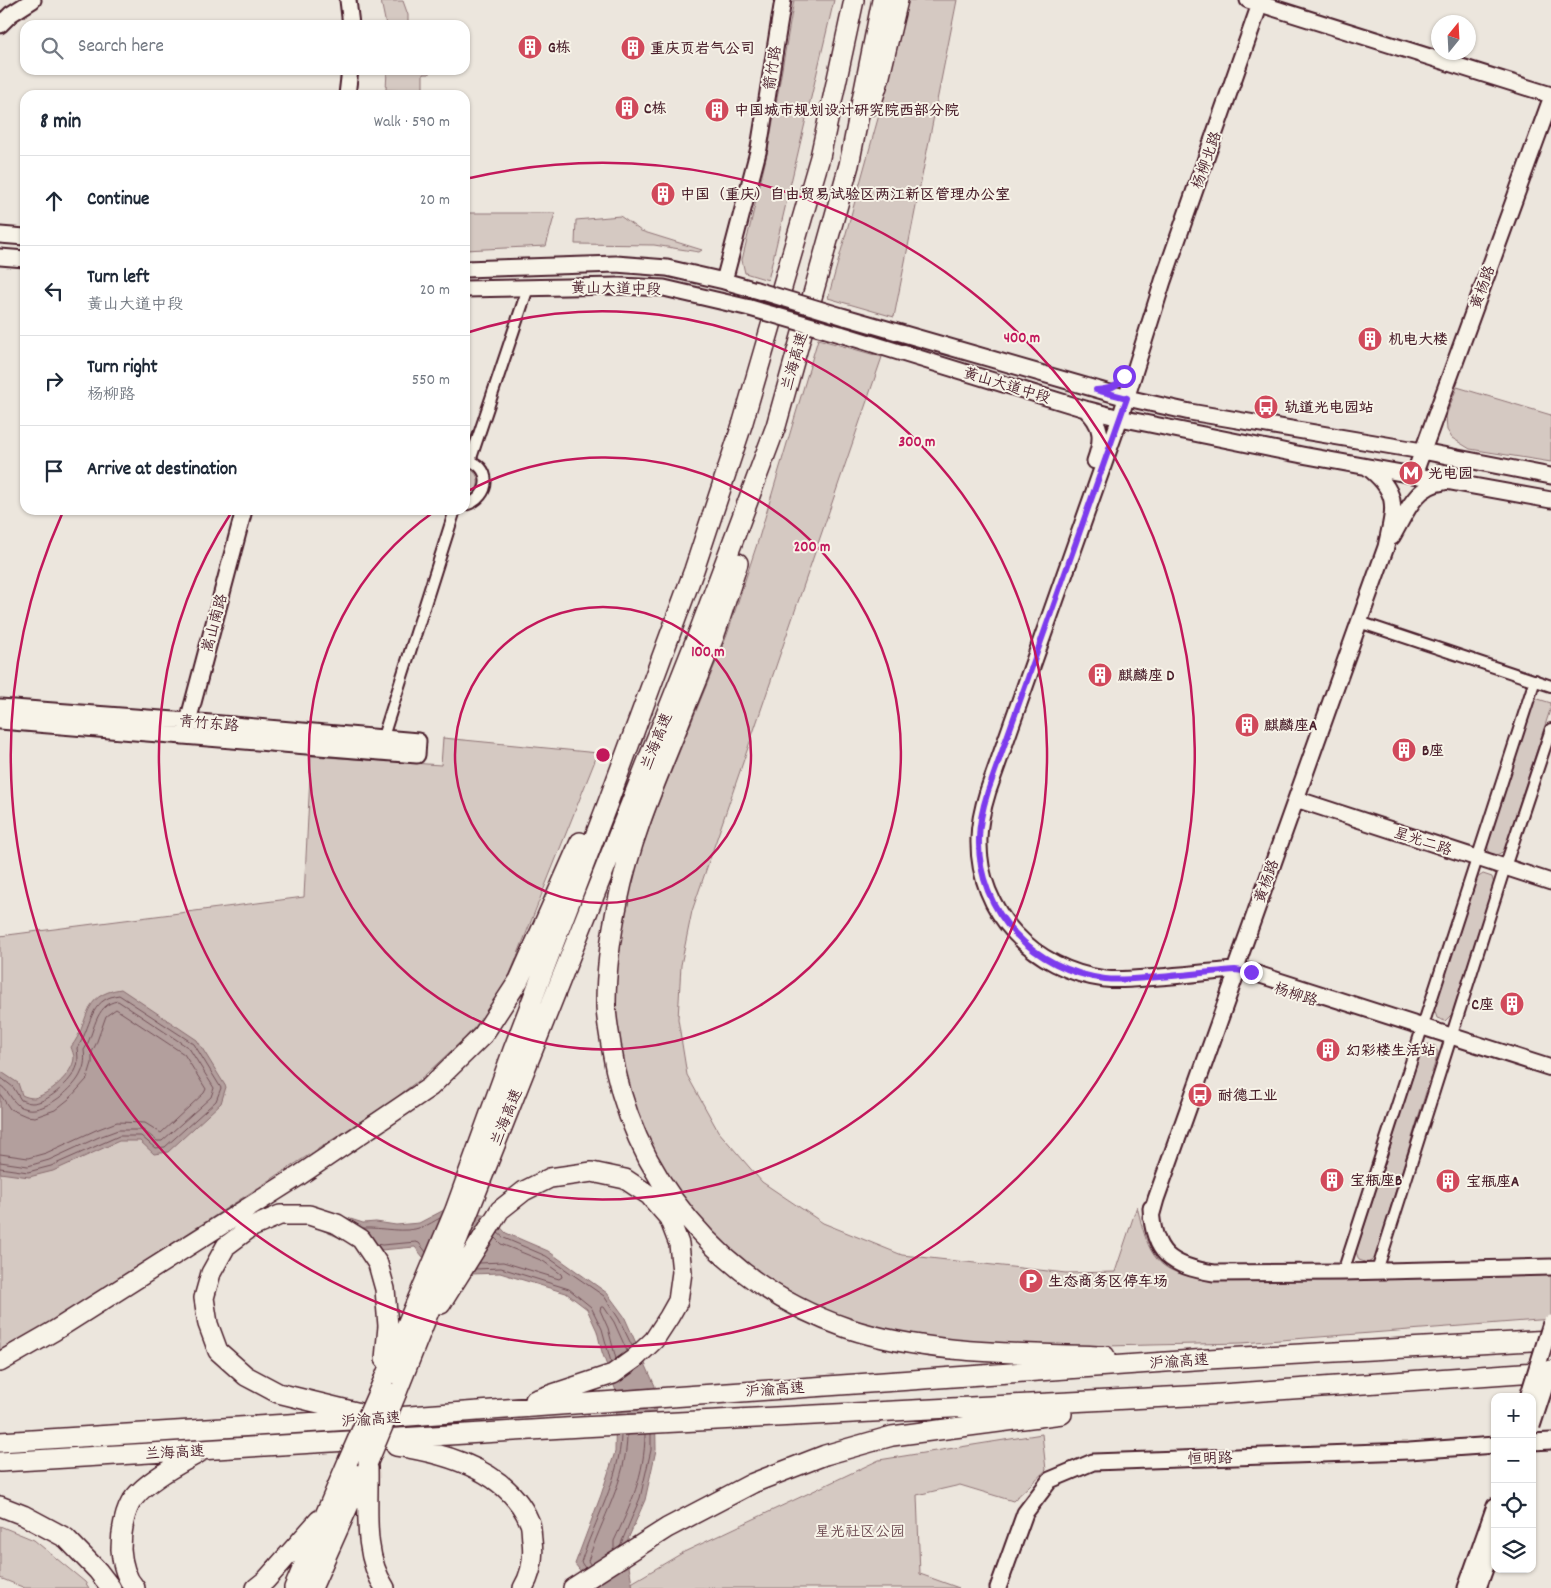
<!DOCTYPE html>
<meta charset="utf-8">
<style>
body{margin:0;font-family:Dekko,"LXGW WenKai TC",sans-serif;background:#f2f2f3;color:#1f2937}
.controls{position:absolute;right:15px;bottom:15px;display:grid;overflow:hidden;border-radius:10px;box-shadow:0 1px 4px #0004}
.controls button{width:45px;height:45px;display:grid;place-items:center;padding:0;border:0;border-bottom:1px solid #e0e1e3;background:#fff;color:#1f2937;font:25px sans-serif}
.compass{position:absolute;left:1431px;top:15px;width:45px;height:45px;border-radius:50%;background:#fff;box-shadow:0 1px 4px #0004;rotate:18deg}
.stop{position:absolute;width:15px;height:15px;margin:-11px;border:4px solid #7c3aed;border-radius:50%;background:#fff}
.stop.end{background:#7c3aed;border-color:#fff;box-shadow:0 1px 5px #0008}
.list{margin:0;padding:0;list-style:none}
h2{display:flex;justify-content:space-between;align-items:center;height:65px;margin:0;padding:0 20px;font-size:21px}
h2 small{font-size:16px;font-weight:400;color:#747a83}
.list li{display:grid;grid-template-columns:32px 1fr auto;gap:15px;align-items:center;box-sizing:border-box;height:90px;padding:0 20px;border-top:1px solid #e0e1e3}
.list b{display:block;font-size:19px;white-space:nowrap}
.list p{margin:0;font-size:16px;white-space:nowrap;color:#747a83}
.list em{font-size:16px;font-style:normal;color:#747a83}
.icon{flex:none;width:28px;height:28px;fill:none;stroke:currentColor;stroke-width:2;stroke-linecap:round;stroke-linejoin:round}
.map{position:relative;flex:none;width:1551px;height:1588px;overflow:hidden}
.search{position:absolute;background:#fff;box-shadow:0 1px 4px #0004;left:20px;top:20px;width:450px;height:55px;display:flex;align-items:center;gap:12px;box-sizing:border-box;padding:0 18px;border-radius:15px;color:#747a83;font-size:19px}
.panel{position:absolute;background:#fff;box-shadow:0 1px 4px #0004;left:20px;top:90px;width:450px;height:425px;border-radius:15px}
.map>svg:first-child{display:block}
.green{fill:#d5c9c2;stroke:#907476}
.water{fill:#b39f9d;stroke:#896c6f}
.lines{fill:none;stroke-linecap:round;stroke-linejoin:round}
.shore{stroke:#745259;stroke-width:1}
.street-casing{stroke:#4a1f2b;stroke-width:14}
.secondary-casing{stroke:#4a1f2b;stroke-width:19}
.highway-casing{stroke:#4a1f2b;stroke-width:22}
.street{stroke:#f7f3e8;stroke-width:10}
.secondary{stroke:#f7f3e8;stroke-width:15}
.highway{stroke:#f7f3e8;stroke-width:19}
.secondary-bridge-casing{stroke:#4a1f2b;stroke-width:19;stroke-linecap:butt}
.highway-bridge-casing{stroke:#4a1f2b;stroke-width:22;stroke-linecap:butt}
.secondary-bridge{stroke:#f7f3e8;stroke-width:15}
.highway-bridge{stroke:#f7f3e8;stroke-width:19}
.route{stroke:#7c3aed;stroke-width:6}
.ring{fill:none;stroke:#c2185b;stroke-width:2.5}
.labels{text-anchor:middle;stroke-width:4;stroke-linejoin:round;paint-order:stroke}
.poi-label{font-size:15px;font-weight:bold;fill:#4a1f2b;stroke:#f7f3e8;text-anchor:start}
.street-label{font-size:15px;fill:#4a1f2b;stroke:#f7f3e8}
.park-label{font-size:15px;fill:#6d4a51;stroke:#f7f3e8}
.centre{fill:#c2185b;stroke:#f7f3e8;stroke-width:2.5}
.ring-label{font-size:15px;text-anchor:middle;font-weight:bold;fill:#c2185b;stroke:#f7f3e8;stroke-width:4;stroke-linejoin:round;paint-order:stroke}
</style>
<div class="map">
<svg width="1551" height="1588" viewBox="0 0 1551 1588">
<rect width="100%" height="100%" fill="#ece6dd"/>
<filter id="ink" filterUnits="userSpaceOnUse"><feTurbulence type="fractalNoise" baseFrequency=".02" numOctaves="2"/><feDisplacementMap in="SourceGraphic" scale="10" xChannelSelector="R" yChannelSelector="G"/><feConvolveMatrix kernelMatrix="1 2 1 2 8 2 1 2 1" color-interpolation-filters="sRGB"/></filter>
<g filter="url(#ink)">
<path class="green" d="M 794,0 L 834,0 L 768,280 L 745,273 L 742,260 L 768,150 Z
M 906,0 L 957,0 L 894,317 L 828,298 L 889,79 Z
M 381,1 L 403,1 L 408,15 L 408,25 L 386,25 Z
M 387,70 L 429,70 L 429,74 L 423,74 L 423,95 L 412,95 L 411,91 L 386,90 Z
M 465,213 L 555,213 L 546,246 L 465,250 Z
M 620,216 L 641,231 L 702,250 L 699,252 L 654,245 L 575,244 L 576,220 Z
M 818,339 L 882,357 L 692,911 L 681,965 L 678,1019 L 687,1075 L 718,1131 L 762,1182 L 823,1223 L 902,1255 L 1066,1273 L 1115,1272 L 1137,1206 C 1150,1263 1158,1274 1217,1280 L 1551,1274 L 1551,1319 L 1242,1343 L 1060,1347 L 924,1339 L 851,1321 L 809,1302 L 767,1278 L 729,1251 L 697,1217 L 666,1178 L 626,1091 L 614,1005 L 616,954 L 625,901 L 639,856 L 660,799 L 727,635 L 758,541 Z
M 1457,387 L 1551,415 L 1551,462 L 1470,449 L 1452,438 L 1447,430 L 1446,416 Z
M 465,467 C 477,470 482,481 475,492 L 465,498 Z
M 1535,698 L 1551,703 L 1551,707 L 1504,851 L 1497,855 L 1489,853 L 1487,844 Z
M 443,738 L 598,753 L 510,974 L 489,1011 L 465,1038 L 425,1075 L 392,1101 L 51,1322 L 0,1350 L 0,936 L 304,897 L 311,756 L 441,765 Z
M 1483,874 L 1492,877 L 1494,884 L 1452,1014 L 1445,1021 L 1437,1018 L 1434,1009 L 1477,878 Z
M 1428,1044 L 1435,1046 L 1438,1053 L 1375,1258 L 1368,1263 L 1359,1260 L 1356,1252 L 1422,1048 Z
M 1042,1434 L 1046,1470 L 1013,1501 L 960,1485 L 917,1495 L 920,1574 L 959,1588 L 623,1588 L 684,1552 L 879,1460 Z
M 0,1526 L 34,1540 L 85,1582 L 89,1588 L 25,1588 L 0,1578 Z"/>
<path class="water" d="M 121,989 L 197,1040 L 226,1087 L 221,1103 L 168,1152 L 154,1154 L 140,1141 L 119,1141 L 53,1171 L 29,1177 L 0,1173 L 0,1071 L 18,1083 L 22,1095 C 26,1097 30,1098 34,1098 C 48,1095 73,1074 74,1058 C 74,1055 72,1050 71,1047 C 91,1022 80,995 121,989 Z
M 316,1208 L 363,1223 L 376,1222 L 396,1225 L 419,1223 L 446,1209 L 489,1215 L 506,1233 L 548,1251 L 607,1293 L 624,1316 L 655,1386 L 656,1450 L 645,1500 L 625,1546 L 633,1588 L 594,1588 L 575,1564 L 601,1495 L 615,1452 L 616,1391 L 602,1352 L 597,1331 L 587,1309 L 566,1293 L 500,1273 L 471,1274 L 423,1257 L 415,1247 L 381,1250 L 340,1238 L 322,1230 Z"/>
<g class="lines">
<path class="shore" d="M 0,1077 L 13,1087 L 21,1100 C 24,1101 28,1103 32,1103 C 47,1103 68,1084 75,1071 C 79,1064 78,1056 77,1048 C 92,1028 88,999 119,995 L 194,1044 L 221,1088 L 216,1101 L 165,1147 L 155,1148 L 141,1136 L 119,1136 L 51,1166 L 28,1172 L 0,1168
M 0,1085 C 13,1094 11,1106 28,1109 C 46,1112 75,1088 81,1073 C 85,1065 85,1058 84,1050 C 95,1034 94,1004 118,1001 L 189,1048 L 214,1088 L 211,1097 L 162,1141 L 157,1141 L 143,1130 L 118,1130 L 99,1137 L 49,1160 L 28,1166 L 0,1162
M 0,1094 L 10,1109 L 26,1116 L 35,1117 L 55,1110 L 69,1099 L 87,1079 L 92,1063 L 92,1052 L 96,1044 L 106,1016 L 116,1009 L 184,1054 L 206,1089 L 204,1093 L 161,1133 L 145,1123 L 117,1122 L 96,1130 L 46,1153 L 28,1158 L 0,1154
M 363,1228 C 382,1227 404,1234 422,1227 C 429,1225 434,1221 440,1218
M 498,1233 L 504,1238 L 546,1256 L 604,1296 L 619,1319 L 632,1346
M 377,1244 L 382,1245 L 416,1242 L 419,1243 L 426,1252
M 479,1263 L 503,1262 L 559,1279 L 562,1277 L 561,1274 L 543,1261 L 501,1244 L 495,1238
M 475,1269 L 501,1268 L 569,1289 L 591,1307 L 602,1329 L 611,1362
M 616,1359 L 608,1328 L 600,1310 L 601,1307 L 604,1307 L 614,1322 L 627,1351
M 620,1546 L 640,1498 L 651,1450 L 651,1434
M 614,1549 L 614,1541 C 630,1507 645,1474 645,1434
M 590,1564 L 588,1561 C 601,1520 627,1479 627,1435
M 585,1568 L 581,1562 C 594,1522 620,1478 621,1436"/>
<defs>
<path id="street" d="M 465,460 C 493,464 492,498 465,505
M 470,461 L 528,288
M 1359,622 L 1551,686
M 381,743 L 455,510
M 1377,1271 L 1505,867 L 1551,729
M 1343,1272 L 1535,680"/>
<path id="secondary" d="M 348,0 L 351,25
M 1248,0 L 1551,95
M 1260,4 L 1163,281 L 1120,418 L 988,791 C 983,807 979,823 979,839 C 977,913 1035,970 1105,979 C 1123,981 1141,978 1159,977 C 1184,975 1210,972 1235,970 L 1251,972 L 1551,1068
M 0,25 L 11,14 L 33,0
M 347,95 L 350,70
M 0,235 L 25,237
M 0,257 L 25,259
M 465,269 L 616,264 L 667,268 L 724,281 L 756,290
M 724,281 L 759,148 L 783,0
M 465,289 L 619,286 L 664,288 L 750,308
M 845,317 L 1127,398 L 1190,412 L 1422,451 L 1551,476
M 840,334 L 1085,409 L 1120,418 L 1302,455 L 1551,500
M 1085,409 C 1103,425 1103,439 1095,461
M 1414,475 L 1551,99
M 1392,537 C 1405,515 1415,485 1444,482
M 0,707 L 188,721 L 418,741 L 417,755 L 0,721
M 186,729 L 244,510
M 1296,799 L 1551,882
M 1151,1208 C 1153,1254 1171,1266 1214,1273 L 1343,1272 L 1551,1267
M 1151,1217 L 1156,1199 L 1235,977 L 1235,970 L 1386,547 C 1394,509 1401,493 1367,467
M 1532,1442 L 1551,1441
M 998,1588 L 1025,1513 L 1050,1480 L 1093,1462 L 1409,1451 L 1495,1445
M 1466,1588 L 1495,1506
M 1478,1588 L 1495,1541"/>
<path id="highway" d="M 871,105 L 879,80 L 898,0
M 738,563 C 730,587 723,611 715,634 C 703,665 690,695 678,726 C 655,783 630,840 618,901 C 611,934 606,970 606,1004 C 606,1018 609,1031 611,1045 C 630,1176 721,1285 847,1328 C 929,1355 1019,1353 1105,1356
M 441,1304 L 500,1210 L 524,1191 L 550,1178 L 592,1172 L 625,1179 L 649,1195 L 669,1218 L 679,1244 L 682,1272 L 678,1301 L 669,1317 L 654,1340 L 634,1359 L 613,1374 L 535,1400
M 0,1362 L 54,1331 L 300,1175 L 430,1087 L 483,1035 L 519,980 L 580,842
M 384,1379 L 455,1210 L 513,1050 L 607,805 L 694,570 L 743,422 L 820,157 L 854,0
M 397,1392 L 700,629 L 776,426 L 849,165 L 882,0
M 364,1414 L 278,1393 L 246,1376 L 218,1351 L 208,1324 L 204,1298 L 211,1273 L 226,1246 L 250,1228 L 280,1215 L 309,1215 L 337,1224 L 361,1239 L 378,1264 L 385,1289 L 388,1326 L 385,1359
M 0,1442 L 382,1418 L 671,1397 L 1208,1359 L 1551,1340
M 396,1446 C 445,1453 508,1471 529,1521 C 532,1526 531,1534 532,1540 C 534,1557 532,1573 523,1588
M 0,1462 L 581,1427 L 1207,1395 L 1551,1371
M 368,1468 C 369,1507 362,1554 385,1588
M 0,1506 L 23,1515 L 66,1538 L 98,1571 L 111,1588
M 135,1588 C 125,1577 122,1563 121,1549 C 121,1534 124,1510 134,1498 C 149,1479 180,1464 200,1452
M 256,1588 L 266,1580 L 319,1520
M 294,1588 L 348,1461
M 312,1588 L 368,1462
M 573,1588 L 667,1528 L 753,1483 L 825,1455 L 892,1436 L 1062,1414"/>
</defs>
<use href="#street" class="street-casing"/>
<use href="#secondary" class="secondary-casing"/>
<use href="#highway" class="highway-casing"/>
<use href="#street" class="street"/>
<use href="#secondary" class="secondary"/>
<use href="#highway" class="highway"/>
<defs>
<path id="secondary-bridge" d="M 756,290 L 845,317
M 750,308 L 840,334
M 1528,1397 L 1551,1323
M 1532,1426 L 1551,1368"/>
<path id="highway-bridge" d="M 348,1461 L 384,1379
M 368,1462 L 397,1392"/>
</defs>
<use href="#secondary-bridge" class="secondary-bridge-casing"/>
<use href="#highway-bridge" class="highway-bridge-casing"/>
<use href="#secondary-bridge" class="secondary-bridge"/>
<use href="#highway-bridge" class="highway-bridge"/>
</g>
</g>
<g class="lines" filter="url(#ink)">
<path class="route" d="M 1124,376 C 1117,388 1109,389 1096,390 L 1127,398 L 988,791 C 983,807 979,823 979,839 C 977,913 1035,970 1105,979 C 1123,981 1141,978 1159,977 C 1184,975 1210,972 1235,970 L 1251,972"/>
</g>
<g class="ring">
<circle cx="603" cy="755" r="148"/>
<path d="M466 492A296 296 0 1 1 435 511"/>
<path d="M466 333A444 444 0 1 1 231 513"/>
<path d="M470 178A592 592 0 1 1 62 514"/>
</g>
<defs>
<symbol id="building-disc" viewBox="-11 -11 22 22"><circle r="9.5" fill="#d1495b" stroke="#f7f3e8"/><path d="M-4-6H4V6H1V3H-1V6H-4ZM-2.5-4.3h1.7v1.8h-1.7ZM.8-4.3h1.7v1.8H.8ZM-2.5-1h1.7V.8h-1.7ZM.8-1h1.7V.8H.8Z" fill="#fff"/></symbol>
<symbol id="bus-disc" viewBox="-11 -11 22 22"><circle r="9.5" fill="#d1495b" stroke="#f7f3e8"/><path d="M-5-6H5V4H4V6H2V4H-2V6H-4V4H-5ZM-3.5-4V0h7V-4ZM-3.5 1.2v1.5H-2V1.2ZM2 1.2v1.5H3.5V1.2Z" fill="#fff"/></symbol>
<symbol id="metro-disc" viewBox="-11 -11 22 22"><circle r="9.5" fill="#d1495b" stroke="#f7f3e8"/><path d="M-5.5 5V-5H-3L0 0L3-5H5.5V5H3V-.5L0 4L-3-.5V5Z" fill="#fff"/></symbol>
<symbol id="parking-disc" viewBox="-11 -11 22 22"><circle r="9.5" fill="#d1495b" stroke="#f7f3e8"/><path d="M-3.5-5.5H1a3.5 3.5 0 0 1 0 7H-1V5.5H-3.5ZM-1-3.4V-.6H.8a1.4 1.4 0 0 0 0-2.8Z" fill="#fff"/></symbol>
</defs>
<g fill-rule="evenodd">
<use href="#building-disc" x="516" y="33" width="28" height="28"/>
<use href="#building-disc" x="619" y="34" width="28" height="28"/>
<use href="#building-disc" x="613" y="94" width="28" height="28"/>
<use href="#building-disc" x="703" y="96" width="28" height="28"/>
<use href="#building-disc" x="649" y="180" width="28" height="28"/>
<use href="#building-disc" x="1356" y="325" width="28" height="28"/>
<use href="#bus-disc" x="1252" y="393" width="28" height="28"/>
<use href="#metro-disc" x="1397" y="459" width="28" height="28"/>
<use href="#building-disc" x="1086" y="661" width="28" height="28"/>
<use href="#building-disc" x="1233" y="711" width="28" height="28"/>
<use href="#building-disc" x="1390" y="736" width="28" height="28"/>
<use href="#building-disc" x="1498" y="990" width="28" height="28"/>
<use href="#building-disc" x="1314" y="1036" width="28" height="28"/>
<use href="#bus-disc" x="1186" y="1081" width="28" height="28"/>
<use href="#building-disc" x="1318" y="1166" width="28" height="28"/>
<use href="#building-disc" x="1434" y="1167" width="28" height="28"/>
<use href="#parking-disc" x="1017" y="1267" width="28" height="28"/>
</g>
<g class="labels">
<g class="poi-label">
<text x="548" y="52">G栋</text>
<text x="650" y="53">重庆页岩气公司</text>
<text x="644" y="113">C栋</text>
<text x="734" y="115">中国城市规划设计研究院西部分院</text>
<text x="680" y="199">中国（重庆）自由贸易试验区两江新区管理办公室</text>
<text x="1388" y="344">机电大楼</text>
<text x="1284" y="412">轨道光电园站</text>
<text x="1428" y="478">光电园</text>
<text x="1118" y="680">麒麟座 D</text>
<text x="1264" y="730">麒麟座A</text>
<text x="1422" y="755">B座</text>
<text x="1494" y="1009" text-anchor="end">C座</text>
<text x="1346" y="1055">幻彩楼生活站</text>
<text x="1218" y="1100">耐德工业</text>
<text x="1350" y="1185">宝瓶座B</text>
<text x="1466" y="1186">宝瓶座A</text>
<text x="1048" y="1286">生态商务区停车场</text>
</g>
<g class="street-label">
<text transform="translate(772 68) rotate(-81)" y="5">箭竹路</text>
<text transform="translate(1206 160) rotate(-70)" y="5">杨柳北路</text>
<text transform="translate(1482 287) rotate(-70)" y="5">黄杨路</text>
<text transform="translate(616 288) rotate(1)" y="5">黄山大道中段</text>
<text transform="translate(794 361) rotate(-74)" y="5">兰海高速</text>
<text transform="translate(1007 385) rotate(17)" y="5">黄山大道中段</text>
<text transform="translate(214 623) rotate(-75)" y="5">嵩山南路</text>
<text transform="translate(209 723) rotate(5)" y="5">青竹东路</text>
<text transform="translate(656 741) rotate(-68)" y="5">兰海高速</text>
<text transform="translate(1423 841) rotate(18)" y="5">星光二路</text>
<text transform="translate(1266 881) rotate(-70)" y="5">黄杨路</text>
<text transform="translate(1296 994) rotate(18)" y="5">杨柳路</text>
<text transform="translate(506 1117) rotate(-68)" y="5">兰海高速</text>
<text transform="translate(1179 1361) rotate(-4)" y="5">沪渝高速</text>
<text transform="translate(775 1389) rotate(-4)" y="5">沪渝高速</text>
<text transform="translate(371 1419) rotate(-4)" y="5">沪渝高速</text>
<text transform="translate(175 1452) rotate(-3)" y="5">兰海高速</text>
<text transform="translate(1210 1458) rotate(-2)" y="5">恒明路</text>
</g>
<g class="park-label">
<text x="860" y="1536">星光社区公园</text>
</g>
</g>
<circle cx="603" cy="755" r="8" class="centre"/>
<g class="ring-label">
<text x="1022" y="342">400 m</text>
<text x="917" y="446">300 m</text>
<text x="812" y="551">200 m</text>
<text x="708" y="656">100 m</text>
</g>
</svg>
<div class="controls">
<button>+</button>
<button>−</button>
<button><svg class="icon" aria-label="locate" viewBox="0 0 24 24"><circle cx="12" cy="12" r="6"/><path d="M12 2v4M12 18v4M2 12h4M18 12h4"/></svg></button>
<button><svg class="icon" aria-label="layers" viewBox="0 0 24 24"><path d="M12 4l9 5-9 5-9-5zM3 14l9 5 9-5"/></svg></button>
</div>
<svg class="compass" viewBox="-18 -18 36 36"><path d="M0-13l5 13h-10z" fill="#e53935"/><path d="M0 13l5-13h-10z" fill="#747a83"/></svg>
<div class="stop" style="left:1124px;top:376px"></div>
<div class="stop end" style="left:1251px;top:972px"></div>
<div class="search"><svg class="icon" aria-label="search" viewBox="0 0 24 24"><circle cx="10" cy="10" r="6"/><path d="M15 15l6 6"/></svg>Search here</div>
<section class="panel">
<h2>8 min<small>Walk · 590 m</small></h2>
<ul class="list">
<li><svg class="icon" aria-label="ahead" viewBox="0 0 24 24"><path d="M12 20V5M6 11l6-6 6 6"/></svg><div><b>Continue</b></div><em>20 m</em></li>
<li><svg class="icon" aria-label="left" viewBox="0 0 24 24"><path d="M17 20v-9H6M10 6l-5 5 5 5"/></svg><div><b>Turn left</b><p>黄山大道中段</p></div><em>20 m</em></li>
<li><svg class="icon" aria-label="right" viewBox="0 0 24 24"><path d="M7 20v-9h11M14 6l5 5-5 5"/></svg><div><b>Turn right</b><p>杨柳路</p></div><em>550 m</em></li>
<li><svg class="icon" aria-label="arrive" viewBox="0 0 24 24"><path d="M6 21V4h12l-3 4 3 4H6"/></svg><div><b>Arrive at destination</b></div></li>
</ul>
</section>
</div>
